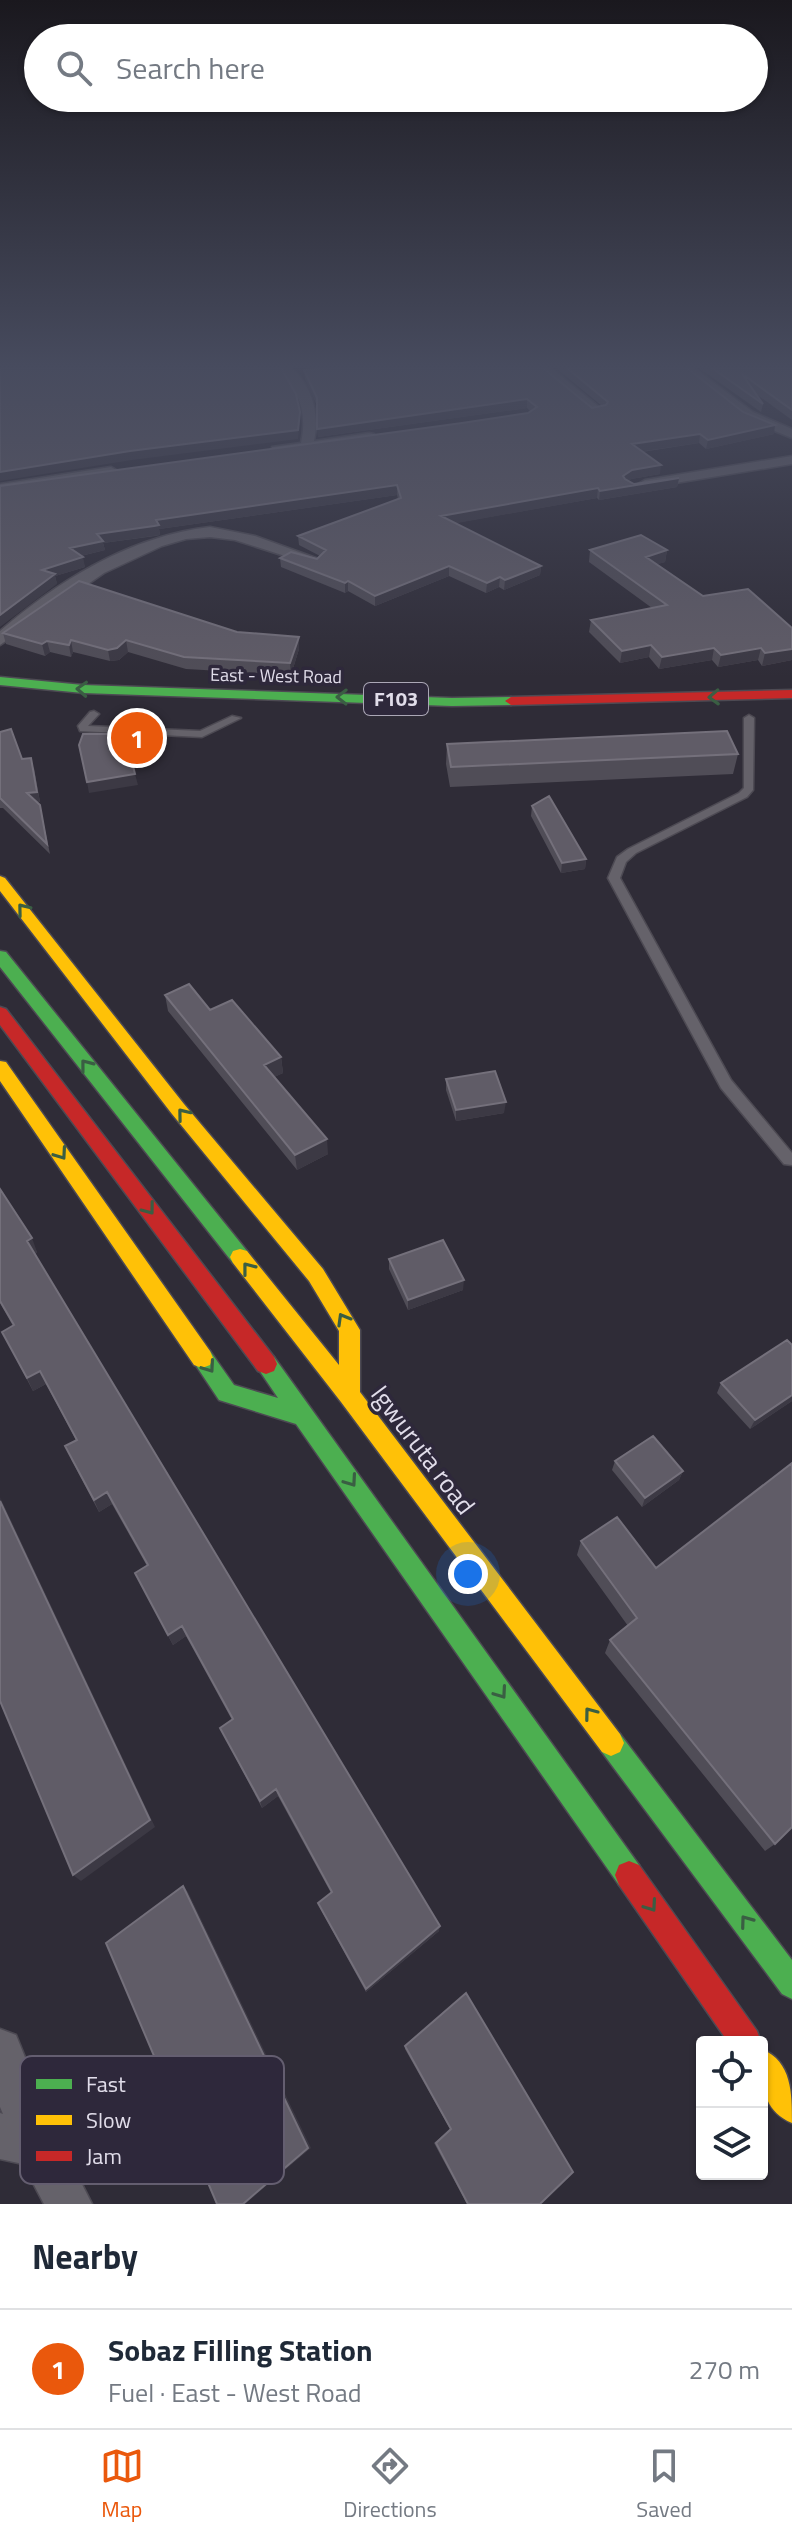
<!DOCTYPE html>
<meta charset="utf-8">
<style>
body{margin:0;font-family:"Titillium Web",sans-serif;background:#f2f2f3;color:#1f2937}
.controls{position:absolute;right:24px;bottom:24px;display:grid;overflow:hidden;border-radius:8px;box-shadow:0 2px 6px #0004}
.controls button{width:72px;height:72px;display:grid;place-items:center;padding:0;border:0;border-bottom:2px solid #e0e1e3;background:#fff;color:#1f2937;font:40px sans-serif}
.you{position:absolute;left:468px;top:1574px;width:28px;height:28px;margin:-20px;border:6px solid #fff;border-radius:50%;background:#1a73e8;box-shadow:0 0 0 12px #1a73e833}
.badge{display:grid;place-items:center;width:52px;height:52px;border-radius:50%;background:#ea580c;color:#fff;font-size:26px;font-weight:700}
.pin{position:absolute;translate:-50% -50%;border:4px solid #fff;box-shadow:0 2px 8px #0006}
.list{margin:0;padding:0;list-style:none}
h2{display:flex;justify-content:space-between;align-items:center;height:104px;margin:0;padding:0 32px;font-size:34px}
h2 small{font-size:26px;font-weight:400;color:#747a83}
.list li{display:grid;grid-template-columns:52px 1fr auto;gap:24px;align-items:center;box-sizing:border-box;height:120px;padding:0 32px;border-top:2px solid #e0e1e3}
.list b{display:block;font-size:30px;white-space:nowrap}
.list p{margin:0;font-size:26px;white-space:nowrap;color:#747a83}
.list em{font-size:26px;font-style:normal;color:#747a83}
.icon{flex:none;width:44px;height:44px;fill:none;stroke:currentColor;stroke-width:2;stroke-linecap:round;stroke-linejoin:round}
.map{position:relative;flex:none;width:792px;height:2204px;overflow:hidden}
.search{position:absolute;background:#fff;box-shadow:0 2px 6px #0004;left:24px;right:24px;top:24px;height:88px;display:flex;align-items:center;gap:20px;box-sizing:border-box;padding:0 28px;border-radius:44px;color:#747a83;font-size:30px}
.sheet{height:224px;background:#fff}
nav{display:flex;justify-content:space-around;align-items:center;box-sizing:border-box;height:112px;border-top:2px solid #e0e1e3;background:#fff;font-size:22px;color:#747a83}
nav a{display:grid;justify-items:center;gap:4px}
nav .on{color:#ea580c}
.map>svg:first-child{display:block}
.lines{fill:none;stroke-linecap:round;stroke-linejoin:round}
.lane-casing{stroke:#4d4a53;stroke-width:3}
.street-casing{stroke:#4d4a53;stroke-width:3}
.fast-casing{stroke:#4d4a53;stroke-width:3}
.slow-casing{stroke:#4d4a53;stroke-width:3}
.jam-casing{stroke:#4d4a53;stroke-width:3}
.lane{fill:#65626a;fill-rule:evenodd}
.street{fill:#65626a;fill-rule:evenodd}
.fast{fill:#4caf50;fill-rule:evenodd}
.slow{fill:#ffc107;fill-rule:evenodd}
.jam{fill:#c62828;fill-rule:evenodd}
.wall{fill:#504d57}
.shaded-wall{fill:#3c3944}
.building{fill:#605c67;stroke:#74707b;stroke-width:2}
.oneway{stroke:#3a5e43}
.labels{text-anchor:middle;stroke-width:7;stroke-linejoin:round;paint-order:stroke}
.far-street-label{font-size:18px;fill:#e1ddea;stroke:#2e283b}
.shield{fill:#2e283b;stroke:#aba7b6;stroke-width:2}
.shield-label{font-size:20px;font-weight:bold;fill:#e1ddea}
.near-street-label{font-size:26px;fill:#e1ddea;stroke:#2e283b}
.key{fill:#2e283b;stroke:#645e70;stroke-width:2}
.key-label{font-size:22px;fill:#e1ddea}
</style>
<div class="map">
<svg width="792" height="2204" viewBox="0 0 792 2204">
<rect width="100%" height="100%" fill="#2f2c37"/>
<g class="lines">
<defs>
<path id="lane" d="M 94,711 L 99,714 L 88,726 L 200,731 L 232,716 L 241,718 L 202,737 L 80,731 L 78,726 L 90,712 Z
M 749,715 L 754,718 L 753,790 L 747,797 L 636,853 L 626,862 L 620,878 L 731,1080 L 792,1153 L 792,1165 L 784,1164 L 721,1088 L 608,878 L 617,857 L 628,849 L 739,793 L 744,788 L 744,718 Z"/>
<path id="street" d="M 277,368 L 291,368 C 312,385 320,414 314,441 L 369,433 L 374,434 L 374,440 L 272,453 L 272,447 L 301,443 C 308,411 298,390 277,368 Z
M 537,368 L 551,368 L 604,411 L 593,414 Z
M 680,368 L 694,368 L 753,412 L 792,429 L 792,438 L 743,418 Z
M 792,456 L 792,464 L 645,488 L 638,484 L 645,480 Z
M 111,467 L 118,471 L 116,474 L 0,492 L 0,484 Z
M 210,527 L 255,536 L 324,561 L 316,566 L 235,540 L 210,537 L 186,539 L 162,546 L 104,573 L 0,645 L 0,631 C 59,580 131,536 210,527 Z
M 0,2029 L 16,2035 L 54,2129 L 92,2204 L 44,2204 L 23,2164 L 0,2159 L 0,2113 L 3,2114 L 0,2107 Z"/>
<path id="fast" d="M 0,677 L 83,685 L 452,698 L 511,697 L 517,701 L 511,705 L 452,706 L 83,693 L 0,685 Z
M 0,951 L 6,952 L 247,1251 L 250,1257 L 247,1263 L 240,1265 L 233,1263 L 0,967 Z
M 202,1348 L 210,1351 L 234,1385 L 278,1398 L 255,1364 L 258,1357 L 266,1354 L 274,1357 L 639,1865 L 643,1875 L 639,1885 L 629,1889 L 619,1885 L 296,1424 L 219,1400 L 191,1358 L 194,1351 Z
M 611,1730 L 620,1734 L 792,1960 L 792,1999 L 782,1994 L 602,1752 L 598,1743 L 602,1734 Z"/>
<path id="slow" d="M 0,876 L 5,878 L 184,1104 L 323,1269 L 360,1330 L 360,1392 L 620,1734 L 624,1743 L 620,1752 L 611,1756 L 602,1752 L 341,1402 L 233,1263 L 230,1257 L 233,1251 L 240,1249 L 247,1251 L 339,1365 L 339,1331 L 309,1281 L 172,1114 L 0,891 Z
M 0,1061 L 6,1062 L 210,1351 L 213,1358 L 210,1365 L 202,1368 L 194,1365 L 0,1081 Z
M 762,2049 C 792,2062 792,2093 792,2123 C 759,2109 762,2078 762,2049 Z"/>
<path id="jam" d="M 792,690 L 792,698 L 511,705 L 505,701 L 511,697 Z
M 0,1007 L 6,1009 L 274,1357 L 277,1364 L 274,1371 L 266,1374 L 258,1371 L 0,1025 Z
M 629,1861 L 639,1865 L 757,2031 L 761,2042 L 728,2042 L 619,1885 L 615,1875 L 619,1865 Z"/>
</defs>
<use href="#lane" class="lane-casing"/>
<use href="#street" class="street-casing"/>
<use href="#fast" class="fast-casing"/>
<use href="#slow" class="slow-casing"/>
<use href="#jam" class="jam-casing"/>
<use href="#lane" class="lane"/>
<use href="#street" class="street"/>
<use href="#fast" class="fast"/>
<use href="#slow" class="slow"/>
<use href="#jam" class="jam"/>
</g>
<path class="wall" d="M 556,368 L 687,368 L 743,412 L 774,434 L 706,449 L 699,443 L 642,452 L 660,474 L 631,479 L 628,481 L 634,484 L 679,478 L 677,487 L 599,500 L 597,498 L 455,523 L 541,566 L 540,575 L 504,590 L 499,587 L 486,593 L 449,576 L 375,606 L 348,591 L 345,593 L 281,567 L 280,558 L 317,559 L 320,556 L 299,545 L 298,536 L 398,499 L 397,495 L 159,529 L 160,535 L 155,536 L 103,543 L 105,550 L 81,556 L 85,567 L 55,576 L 57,584 L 0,486 L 462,423 L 528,413 L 531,412 L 527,408 L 318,437 L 317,406 L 305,379 L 304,370 L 592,408 L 602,406 Z
M 699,368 L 792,368 L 792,420 L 756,394 L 763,404 L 761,412 Z
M 590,550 L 667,550 L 665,562 L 657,564 L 703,596 L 792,628 L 792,660 L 762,666 L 758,660 L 718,667 L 712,660 L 659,669 L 649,657 L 620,663 L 589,632 L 591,620 L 652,608 L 589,562 Z
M 237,632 L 299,637 L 299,649 L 291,675 L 186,669 L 128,652 L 119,660 L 110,661 L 73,652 L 71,657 L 50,652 L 45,656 L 6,644 L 3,633 Z
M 0,732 L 22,759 L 34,768 L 40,802 L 37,802 L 42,815 L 50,854 L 3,808 L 0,808 Z
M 447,744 L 738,754 L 733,774 L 450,787 L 446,764 Z
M 532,806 L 586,859 L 585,869 L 561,873 L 531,816 Z
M 165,995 L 210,1010 L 281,1057 L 283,1073 L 274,1077 L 328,1154 L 297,1170 L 168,1011 Z
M 446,1079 L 504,1113 L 456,1121 L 446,1090 Z
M 0,1189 L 37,1252 L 35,1254 L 439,1931 L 366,1992 L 320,1908 L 318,1903 L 331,1893 L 278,1796 L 262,1808 L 220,1728 L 232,1720 L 186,1636 L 173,1645 L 135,1573 L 147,1566 L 112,1504 L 99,1512 L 71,1459 L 76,1440 L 46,1384 L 33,1391 L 2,1332 L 13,1326 L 0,1303 Z
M 389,1259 L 463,1290 L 408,1310 L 389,1269 Z
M 792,1345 L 792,1401 L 750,1429 L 717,1393 L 721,1383 Z
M 615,1461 L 683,1471 L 679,1480 L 642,1507 L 612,1470 Z
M 617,1517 L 775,1844 L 765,1851 L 605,1653 L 610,1640 L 628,1626 L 577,1555 L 581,1541 Z
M 405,2046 L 540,2204 L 467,2204 L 434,2143 L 450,2129 L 405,2049 Z"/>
<path class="shaded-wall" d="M 527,399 L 527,408 L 318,437 L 317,429 Z
M 300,412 L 298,439 L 132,460 L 0,481 L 0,472 Z
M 775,425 L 774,434 L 706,449 L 708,440 Z
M 700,434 L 699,443 L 631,453 L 632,444 Z
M 661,465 L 660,474 L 631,479 L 622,485 L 623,476 L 632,470 Z
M 679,478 L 677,487 L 599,500 L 600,491 Z
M 397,485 L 397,495 L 159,529 L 160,535 L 103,543 L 105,550 L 72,558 L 70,548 L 97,534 L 156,520 Z
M 598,488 L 597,498 L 441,526 L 441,516 Z
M 667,550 L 665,562 L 644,568 L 646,557 Z
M 83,557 L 85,567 L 55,576 L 57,584 L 0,627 L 0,615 L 42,570 Z
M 449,566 L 449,576 L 375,606 L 375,596 Z
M 541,566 L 540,575 L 504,590 L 505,580 Z
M 500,577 L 499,587 L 486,593 L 487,583 Z
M 348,581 L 348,591 L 345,593 L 345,583 Z
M 299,637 L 299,649 L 291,675 L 290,663 Z
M 71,640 L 73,652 L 71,657 L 69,645 Z
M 126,640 L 128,652 L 119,660 L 110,661 L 108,650 Z
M 47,641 L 50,652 L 45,656 L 42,644 Z
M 651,645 L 649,657 L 620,663 L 622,651 Z
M 714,648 L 712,660 L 659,669 L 662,657 Z
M 761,648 L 758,660 L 718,667 L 721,655 Z
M 792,649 L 792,660 L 762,666 L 765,653 Z
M 31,758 L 40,802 L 30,803 L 27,793 Z
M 135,774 L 138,785 L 89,793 L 87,782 Z
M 586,859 L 585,869 L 561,873 L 562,863 Z
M 281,1057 L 283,1073 L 266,1081 L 264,1065 Z
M 506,1102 L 504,1113 L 456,1121 L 456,1110 Z
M 327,1139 L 328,1154 L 297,1170 L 295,1155 Z
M 32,1238 L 37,1252 L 33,1255 L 27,1241 Z
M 464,1280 L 463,1290 L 408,1310 L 408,1300 Z
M 40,1371 L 46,1384 L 33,1391 L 27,1378 Z
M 792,1395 L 792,1401 L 750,1429 L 755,1420 Z
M 683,1471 L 679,1480 L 642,1507 L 645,1498 Z
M 107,1492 L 112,1504 L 99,1512 L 94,1500 Z
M 0,1497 L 155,1827 L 81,1881 L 73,1875 Z
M 182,1626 L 186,1636 L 173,1645 L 168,1635 Z
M 276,1789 L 278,1796 L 262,1808 L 260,1801 Z
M 183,1886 L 188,1892 L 311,2148 L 245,2204 L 243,2204 Z
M 440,1926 L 439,1931 L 366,1992 L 366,1989 Z"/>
<path class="building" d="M 0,368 L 281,368 L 296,394 L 300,412 L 298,430 L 130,451 L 0,472 Z
M 334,368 L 543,368 L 592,408 L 606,405 L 608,402 L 567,368 L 687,368 L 743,412 L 775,425 L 708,440 L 700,434 L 632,444 L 661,465 L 632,470 L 623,476 L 625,479 L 634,484 L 679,478 L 600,491 L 598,488 L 441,516 L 541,566 L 505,580 L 500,577 L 487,583 L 449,566 L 375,596 L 348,581 L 345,583 L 280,558 L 291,552 L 317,559 L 326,550 L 298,536 L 401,498 L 397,485 L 156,520 L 159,525 L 154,526 L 97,534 L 103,541 L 70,548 L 83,557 L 42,570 L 55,574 L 0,615 L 0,486 L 462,423 L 528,413 L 537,407 L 527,399 L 317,429 L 317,398 L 304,370 Z
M 712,368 L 792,368 L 792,410 L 742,374 L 763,404 Z
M 641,535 L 667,550 L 646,557 L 703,596 L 748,589 L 792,628 L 792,649 L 765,653 L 761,648 L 721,655 L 714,648 L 662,657 L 651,645 L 622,651 L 591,620 L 667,605 L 590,550 Z
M 79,581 L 237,632 L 299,637 L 290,663 L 184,657 L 126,640 L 117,648 L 108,650 L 71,640 L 69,645 L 47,641 L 42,644 L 3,633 Z
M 11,729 L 22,759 L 31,758 L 37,792 L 27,793 L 40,805 L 47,844 L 0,798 L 0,732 Z
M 727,731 L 738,754 L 451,767 L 447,744 Z
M 83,734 L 125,734 L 135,774 L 87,782 L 79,745 Z
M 549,796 L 586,859 L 562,863 L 532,806 Z
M 189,984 L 210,1010 L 232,1000 L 281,1057 L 264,1065 L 327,1139 L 295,1155 L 165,995 Z
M 495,1071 L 506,1102 L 456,1110 L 446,1079 Z
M 0,1189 L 32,1238 L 27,1241 L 440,1926 L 366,1989 L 318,1903 L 332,1892 L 276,1789 L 260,1801 L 220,1728 L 233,1719 L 182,1626 L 168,1635 L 135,1573 L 148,1565 L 107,1492 L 94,1500 L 65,1446 L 77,1440 L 40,1371 L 27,1378 L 2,1332 L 14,1325 L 0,1301 Z
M 443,1240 L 464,1280 L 408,1300 L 389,1259 Z
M 787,1340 L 792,1345 L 792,1395 L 755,1420 L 721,1383 Z
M 653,1436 L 683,1471 L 645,1498 L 615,1461 Z
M 792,1463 L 792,1827 L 775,1844 L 610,1640 L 637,1618 L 581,1541 L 617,1517 L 656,1568 Z
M 0,1501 L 150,1820 L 73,1875 L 0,1701 Z
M 183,1886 L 308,2148 L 243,2204 L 217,2204 L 106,1943 Z
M 466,1993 L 573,2172 L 540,2204 L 468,2204 L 436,2143 L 451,2129 L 405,2046 Z"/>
<defs><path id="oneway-chevron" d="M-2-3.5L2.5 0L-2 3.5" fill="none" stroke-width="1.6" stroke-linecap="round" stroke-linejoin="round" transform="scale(2)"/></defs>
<g class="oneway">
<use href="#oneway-chevron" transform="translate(82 689) rotate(-177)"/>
<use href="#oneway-chevron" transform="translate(342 697) rotate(-179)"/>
<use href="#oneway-chevron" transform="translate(714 697) rotate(178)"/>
<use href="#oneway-chevron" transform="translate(23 909) rotate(-129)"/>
<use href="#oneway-chevron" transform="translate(86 1065) rotate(-128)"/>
<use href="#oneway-chevron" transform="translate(183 1114) rotate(-129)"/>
<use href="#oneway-chevron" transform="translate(61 1154) rotate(55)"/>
<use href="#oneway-chevron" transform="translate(149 1209) rotate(53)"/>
<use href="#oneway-chevron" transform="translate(248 1268) rotate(-128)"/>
<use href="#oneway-chevron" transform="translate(343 1319) rotate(-120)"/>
<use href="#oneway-chevron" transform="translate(209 1367) rotate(55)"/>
<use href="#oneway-chevron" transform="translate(351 1481) rotate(55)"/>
<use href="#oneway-chevron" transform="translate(501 1693) rotate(55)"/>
<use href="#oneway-chevron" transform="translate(590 1713) rotate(-127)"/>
<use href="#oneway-chevron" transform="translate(651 1906) rotate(55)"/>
<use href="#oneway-chevron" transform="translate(746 1921) rotate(-126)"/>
</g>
<linearGradient id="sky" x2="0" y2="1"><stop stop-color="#1a181e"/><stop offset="0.54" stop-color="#474b5e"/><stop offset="1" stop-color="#474b5e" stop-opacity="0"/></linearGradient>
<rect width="792" height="677" fill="url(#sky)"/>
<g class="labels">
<g class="far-street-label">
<text transform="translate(276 676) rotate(1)" y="6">East - West Road</text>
</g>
<rect class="shield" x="364" y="683" width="64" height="32" rx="6"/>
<g class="shield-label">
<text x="396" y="706">F103</text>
</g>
<g class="near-street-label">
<text transform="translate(423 1450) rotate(53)" y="9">Igwuruta road</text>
</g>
</g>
<rect x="20" y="2056" width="264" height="128" rx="12" class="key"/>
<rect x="36" y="2079" width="36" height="10" fill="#4caf50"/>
<rect x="36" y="2115" width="36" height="10" fill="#ffc107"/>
<rect x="36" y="2151" width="36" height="10" fill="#c62828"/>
<g class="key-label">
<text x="86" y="2092">Fast</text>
<text x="86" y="2128">Slow</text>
<text x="86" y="2164">Jam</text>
</g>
</svg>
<div class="controls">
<button><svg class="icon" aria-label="locate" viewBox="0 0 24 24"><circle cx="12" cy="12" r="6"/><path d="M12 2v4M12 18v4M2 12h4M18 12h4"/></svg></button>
<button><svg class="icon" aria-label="layers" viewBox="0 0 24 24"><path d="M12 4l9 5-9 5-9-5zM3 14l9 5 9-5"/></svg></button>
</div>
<div class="you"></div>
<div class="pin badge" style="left:137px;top:738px">1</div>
<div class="search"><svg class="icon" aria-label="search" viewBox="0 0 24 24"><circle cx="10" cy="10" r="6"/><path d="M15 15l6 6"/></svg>Search here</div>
</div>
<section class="sheet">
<h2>Nearby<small></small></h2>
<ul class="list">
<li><span class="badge">1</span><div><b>Sobaz Filling Station</b><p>Fuel · East - West Road</p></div><em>270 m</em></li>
</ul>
</section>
<nav>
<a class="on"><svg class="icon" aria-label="map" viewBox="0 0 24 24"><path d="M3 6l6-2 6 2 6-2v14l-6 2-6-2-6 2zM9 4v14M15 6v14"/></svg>Map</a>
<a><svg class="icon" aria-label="directions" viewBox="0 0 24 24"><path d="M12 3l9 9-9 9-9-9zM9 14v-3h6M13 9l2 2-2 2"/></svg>Directions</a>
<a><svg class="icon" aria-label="saved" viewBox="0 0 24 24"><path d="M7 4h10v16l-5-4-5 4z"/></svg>Saved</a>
</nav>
